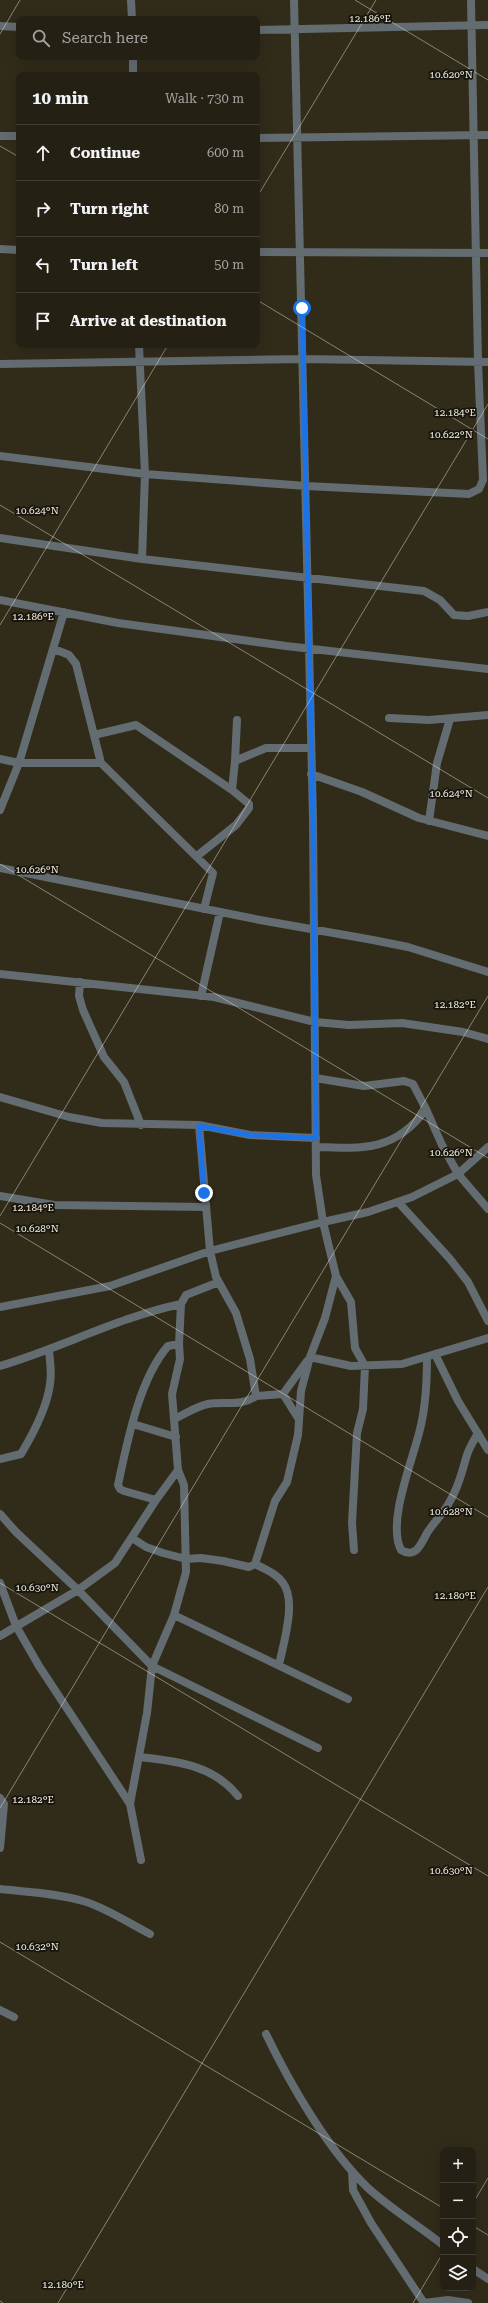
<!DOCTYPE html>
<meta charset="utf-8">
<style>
body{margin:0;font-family:"Roboto Serif",serif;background:#2d281d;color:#f1f3f6}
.controls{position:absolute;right:12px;bottom:12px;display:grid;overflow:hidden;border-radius:8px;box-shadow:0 4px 16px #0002}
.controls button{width:36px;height:36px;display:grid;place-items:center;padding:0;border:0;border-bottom:1px solid #423e34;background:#252014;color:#f1f3f6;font:20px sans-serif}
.stop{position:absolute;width:12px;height:12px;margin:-9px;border:3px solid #1a73e8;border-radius:50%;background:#fff}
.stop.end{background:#1a73e8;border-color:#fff;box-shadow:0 1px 4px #0008}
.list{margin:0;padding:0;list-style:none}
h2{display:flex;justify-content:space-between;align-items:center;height:52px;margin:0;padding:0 16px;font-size:17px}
h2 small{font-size:13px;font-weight:400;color:#a3a3a0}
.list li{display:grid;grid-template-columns:26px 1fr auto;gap:12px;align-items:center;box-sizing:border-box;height:56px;padding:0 16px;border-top:1px solid #423e34}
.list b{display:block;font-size:15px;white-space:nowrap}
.list em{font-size:13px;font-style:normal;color:#a3a3a0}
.icon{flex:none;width:22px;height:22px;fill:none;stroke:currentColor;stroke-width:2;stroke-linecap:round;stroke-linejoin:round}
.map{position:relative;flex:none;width:488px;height:2303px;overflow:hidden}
.search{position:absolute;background:#252014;box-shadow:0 4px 16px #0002;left:16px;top:16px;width:244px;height:44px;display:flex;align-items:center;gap:10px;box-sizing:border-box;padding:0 14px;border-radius:8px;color:#a3a3a0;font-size:15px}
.panel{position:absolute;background:#252014;box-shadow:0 4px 16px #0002;left:16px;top:72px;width:244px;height:276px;border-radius:8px}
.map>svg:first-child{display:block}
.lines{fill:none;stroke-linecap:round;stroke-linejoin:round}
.street{stroke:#636c71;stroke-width:8}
.route{stroke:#1a73e8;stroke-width:5}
.ticks{fill:none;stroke:#f4f0e5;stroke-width:1;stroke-opacity:0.45}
.ticks-label{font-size:10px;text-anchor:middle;fill:#f4f0e5;stroke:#17140c;stroke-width:3.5;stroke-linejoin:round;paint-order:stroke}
</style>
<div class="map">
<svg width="488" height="2303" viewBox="0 0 488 2303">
<rect width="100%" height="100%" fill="#312b1a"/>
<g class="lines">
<path class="street" d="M 131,0 L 132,19
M 0,26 L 19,27
M 257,30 L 488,25
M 133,57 L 133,75
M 0,136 L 19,136
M 257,138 L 488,135
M 0,249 L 19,250
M 257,252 L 488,253
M 139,345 L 145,474 L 142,559
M 0,364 L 303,359 L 488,362
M 0,456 L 145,474 L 306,486 L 469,494 L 479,489 L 483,480 L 478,362 L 471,0
M 0,538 L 142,559 L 424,591 L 440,600 L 454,615 L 468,616 L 488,612
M 0,600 L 118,623 L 286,646 L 488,669
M 54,649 L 69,655 L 76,664 L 101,763 L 213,873 L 204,909
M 389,718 L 429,720 L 488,715
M 94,735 L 136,725 L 232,790
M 0,759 L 19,763 L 101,763
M 235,761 L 237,720
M 311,774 L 362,792 L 419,818 L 488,836
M 0,810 L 19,763 L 64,612
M 429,821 L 437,763 L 450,719
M 197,856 L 236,825 L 249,808 L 249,804 L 232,790 L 235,761 L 266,748 L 311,748
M 0,868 L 260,920 L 373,940 L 408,947 L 488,972
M 0,974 L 214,997 L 315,1022 L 349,1025 L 402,1023 L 463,1032 L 488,1039
M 80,982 L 79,996 L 83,1010 L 104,1057 L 124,1082 L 141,1125
M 201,996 L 220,912
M 315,1078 L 364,1086 L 404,1081 L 413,1084 L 426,1109
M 0,1097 L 69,1117 L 102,1123 L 199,1125 L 250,1135 L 316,1138
M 199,1125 L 210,1251 L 216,1277 L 236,1313 L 250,1359 L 256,1396 L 283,1394 L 307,1361
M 316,1147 C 363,1149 396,1151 426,1109 L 442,1145 L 458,1174 L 488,1209
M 0,1196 L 54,1205 L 205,1207
M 399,1203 L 450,1259 L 468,1282 L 488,1321
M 336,1276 L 351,1302 L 355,1348 L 365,1366 L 363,1409 L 357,1433 L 352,1523 L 354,1550
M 181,1304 L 186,1295 L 219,1282
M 0,1307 L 110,1286 L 210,1251 L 323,1222 L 316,1175 L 313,819 L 294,0
M 435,1354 L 458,1401 L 488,1450
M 310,1357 L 351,1366 L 402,1364 L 488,1338
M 427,1357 C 427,1380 426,1403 421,1425 C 415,1455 386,1521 401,1550 C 416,1559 421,1544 427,1533 C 434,1522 444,1513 450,1501 C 459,1487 462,1471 467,1455 C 469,1448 474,1440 478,1433
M 0,1366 C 61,1348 119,1317 181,1304 L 179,1344 L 168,1346 C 139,1379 127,1443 118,1485 L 120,1489 L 124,1491 L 156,1500
M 283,1394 L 298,1418
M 174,1419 C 185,1414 197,1406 208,1404 C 225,1401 241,1407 256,1396
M 133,1424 L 176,1437
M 0,1459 L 21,1454 C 33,1434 47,1408 50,1384 C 52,1373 50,1361 49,1350
M 0,1514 L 16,1532 L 78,1590 L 152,1666 L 318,1748
M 132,1538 L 146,1547 L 163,1553 L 186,1559 L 201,1558 L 223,1561 L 249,1567 L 255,1564 L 275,1501 L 287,1482 L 298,1435 L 301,1391 L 310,1357 L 325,1318 L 336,1276 L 323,1222 L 368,1212 L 412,1197 L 458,1174 L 488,1147
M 255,1564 C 265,1569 277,1574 283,1583 C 297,1601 283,1645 279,1665
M 0,1583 L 16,1626 L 39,1666 L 130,1804 L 141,1860
M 174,1615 L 348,1699
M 0,1636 L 78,1590 L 115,1563 L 156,1500 L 178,1470 L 172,1394 L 180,1359 L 179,1344
M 139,1757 C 177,1761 213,1765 238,1796
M 0,1798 L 4,1804 L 0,1848
M 130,1804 L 147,1713 L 152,1666 L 174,1615 L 186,1572 L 184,1485 L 178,1470
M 0,1889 C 27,1892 57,1893 83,1901 C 107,1908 128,1923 150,1934
M 0,2010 L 14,2017
M 266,2034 C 290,2084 328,2150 368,2188 C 391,2209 419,2226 443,2245
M 352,2171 L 353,2190 L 371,2223 L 424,2303
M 473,2269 L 488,2279
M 424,2303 L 448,2300 L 468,2303"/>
</g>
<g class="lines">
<path class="route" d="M 204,1193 L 199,1126 L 250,1135 L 316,1138 L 313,819 L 302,308"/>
</g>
<path class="ticks" d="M 355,0 L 488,80M 0,34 L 20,0M 0,146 L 19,157M 257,197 L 376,0M 257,300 L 488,439M 0,505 L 488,798M 0,625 L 168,345M 0,864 L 488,1158M 0,1216 L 488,404M 0,1223 L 488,1517M 0,1583 L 488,1876M 0,1808 L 488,996M 0,1942 L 443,2208M 473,2203 L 488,2178M 473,2226 L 488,2235M 0,2301 L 3,2303M 58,2303 L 488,1587M 413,2303 L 443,2253"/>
<g class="ticks-label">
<text x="370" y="22">12.186°E</text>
<text x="451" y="78">10.620°N</text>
<text x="455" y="416">12.184°E</text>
<text x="451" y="438">10.622°N</text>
<text x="37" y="514">10.624°N</text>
<text x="33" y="620">12.186°E</text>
<text x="451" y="797">10.624°N</text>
<text x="37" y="873">10.626°N</text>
<text x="455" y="1008">12.182°E</text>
<text x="451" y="1156">10.626°N</text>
<text x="33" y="1211">12.184°E</text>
<text x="37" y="1232">10.628°N</text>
<text x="451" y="1515">10.628°N</text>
<text x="37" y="1591">10.630°N</text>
<text x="455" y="1599">12.180°E</text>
<text x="33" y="1803">12.182°E</text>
<text x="451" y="1874">10.630°N</text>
<text x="37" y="1950">10.632°N</text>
<text x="63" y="2288">12.180°E</text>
</g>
</svg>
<div class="controls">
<button>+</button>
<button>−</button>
<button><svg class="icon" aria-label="locate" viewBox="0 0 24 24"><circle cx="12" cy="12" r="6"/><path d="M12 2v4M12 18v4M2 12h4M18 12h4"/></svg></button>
<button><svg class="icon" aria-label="layers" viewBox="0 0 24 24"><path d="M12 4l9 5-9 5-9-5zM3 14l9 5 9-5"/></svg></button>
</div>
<div class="stop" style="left:302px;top:308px"></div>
<div class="stop end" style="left:204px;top:1193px"></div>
<div class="search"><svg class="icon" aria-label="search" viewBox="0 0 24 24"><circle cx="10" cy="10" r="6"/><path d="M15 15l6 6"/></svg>Search here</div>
<section class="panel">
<h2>10 min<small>Walk · 730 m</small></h2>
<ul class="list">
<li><svg class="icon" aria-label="ahead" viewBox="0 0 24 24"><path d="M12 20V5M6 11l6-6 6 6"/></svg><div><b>Continue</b></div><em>600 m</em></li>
<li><svg class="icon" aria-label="right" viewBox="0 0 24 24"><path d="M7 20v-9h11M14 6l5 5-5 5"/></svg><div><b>Turn right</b></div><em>80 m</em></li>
<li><svg class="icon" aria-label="left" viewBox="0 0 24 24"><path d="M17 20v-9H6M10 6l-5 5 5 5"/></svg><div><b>Turn left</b></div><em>50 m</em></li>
<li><svg class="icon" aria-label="arrive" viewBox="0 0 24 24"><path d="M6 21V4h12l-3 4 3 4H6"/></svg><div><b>Arrive at destination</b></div></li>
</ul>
</section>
</div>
